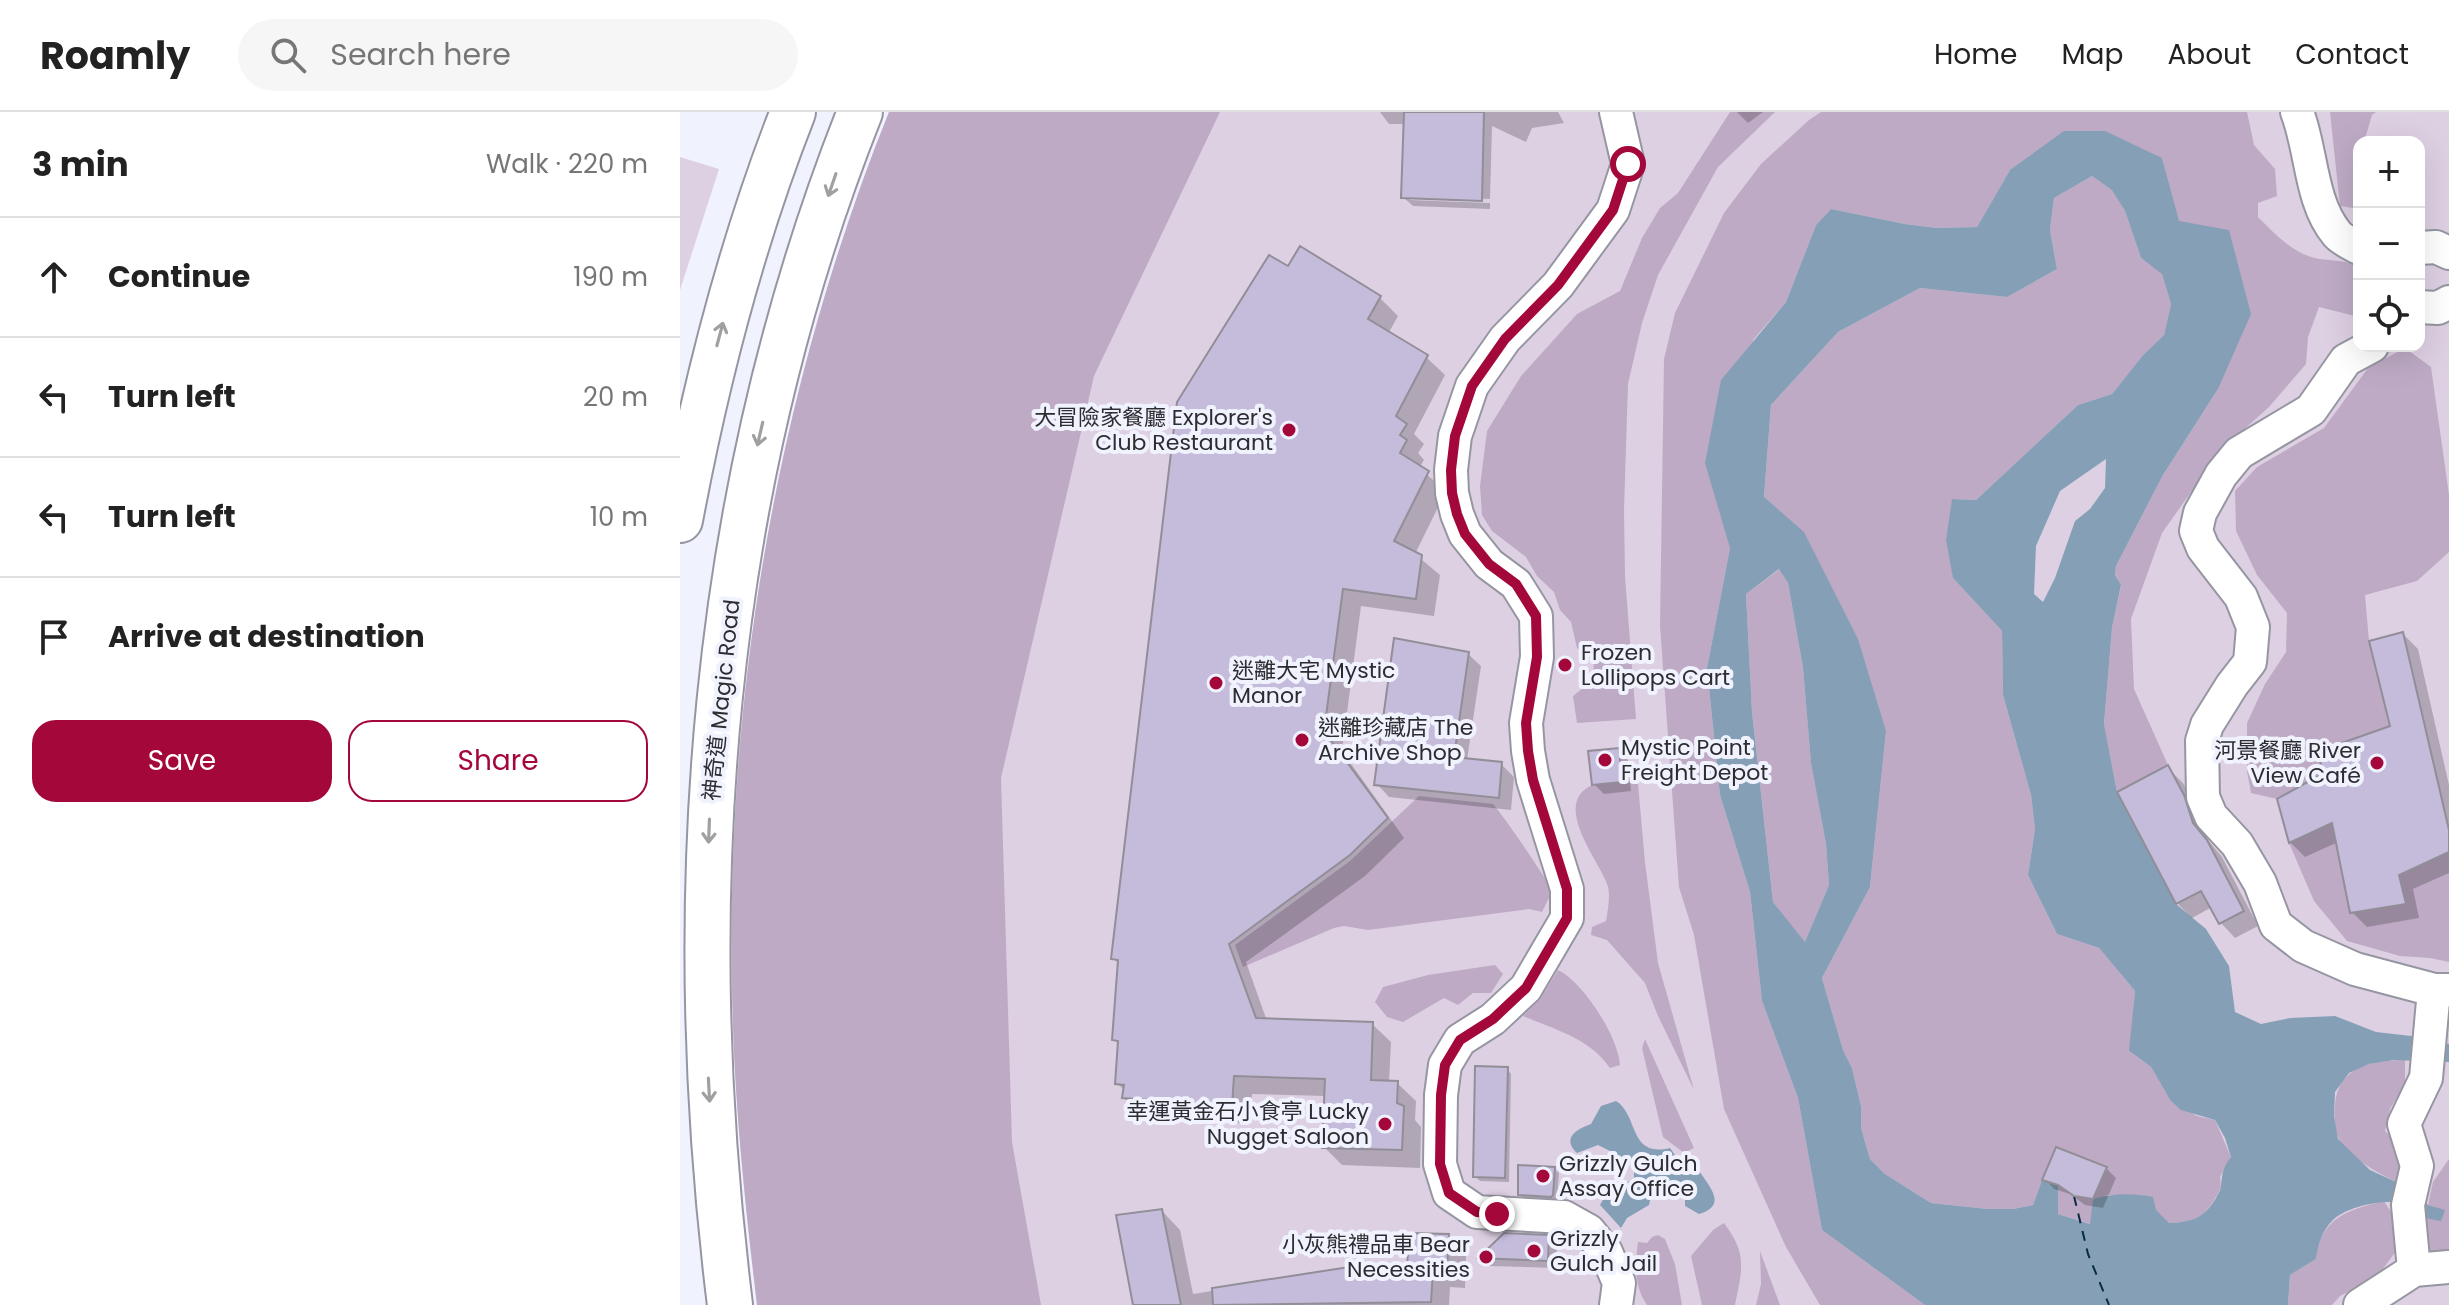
<!DOCTYPE html>
<meta charset="utf-8">
<style>
body{margin:0;font-family:Poppins,"Noto Sans TC",sans-serif;background:#f6f6f6;color:#222}
.controls{position:absolute;right:24px;top:24px;display:grid;overflow:hidden;border-radius:16px;box-shadow:0 8px 32px #0002}
.controls button{width:72px;height:72px;display:grid;place-items:center;padding:0;border:0;border-bottom:2px solid #e0e0e0;background:#fff;color:#222;font:40px sans-serif}
.stop{position:absolute;width:24px;height:24px;margin:-18px;border:6px solid #a4083a;border-radius:50%;background:#fff}
.stop.end{background:#a4083a;border-color:#fff;box-shadow:0 2px 8px #0008}
.list{margin:0;padding:0;list-style:none}
h2{display:flex;justify-content:space-between;align-items:center;height:104px;margin:0;padding:0 32px;font-size:34px}
h2 small{font-size:26px;font-weight:400;color:#767676}
.list li{display:grid;grid-template-columns:52px 1fr auto;gap:24px;align-items:center;box-sizing:border-box;height:120px;padding:0 32px;border-top:2px solid #e0e0e0}
.list b{display:block;font-size:30px;white-space:nowrap}
.list em{font-size:26px;font-style:normal;color:#767676}
.actions{display:flex;gap:16px;padding:24px 32px}
.actions a{flex:1;padding:18px 0;border:2px solid #a4083a;border-radius:24px;text-align:center;font-size:28px;color:#a4083a}
.actions .main{background:#a4083a;color:#fff}
.icon{flex:none;width:44px;height:44px;fill:none;stroke:currentColor;stroke-width:2;stroke-linecap:round;stroke-linejoin:round}
.map{position:relative;flex:none;width:1769px;height:1193px;overflow:hidden}
header{display:flex;align-items:center;gap:48px;box-sizing:border-box;height:112px;padding:0 40px;background:#fff;border-bottom:2px solid #e0e0e0}
header strong{font-size:38px}
nav{display:flex;gap:44px;margin-inline-start:auto;font-size:28px}
.search{width:560px;height:72px;background:#f6f6f6;display:flex;align-items:center;gap:20px;box-sizing:border-box;padding:0 28px;border-radius:44px;color:#767676;font-size:30px}
main{display:flex}
aside{flex:1;background:#fff}
.map>svg:first-child{display:block}
.green{fill:#ded0e3;fill-rule:evenodd}
.forest{fill:#beaac5}
.water{fill:#85a0b6;fill-rule:evenodd}
.shadow{fill:#0003}
.lines{fill:none;stroke-linecap:round;stroke-linejoin:round}
.ferry{stroke:#092c44;stroke-width:2;stroke-dasharray:10 8;stroke-linecap:butt}
.building{fill:#c5bcdb;stroke:#918e98;stroke-width:2}
.street-casing{stroke:#9596a1;stroke-width:36}
.secondary-casing{stroke:#9596a1;stroke-width:48}
.street{stroke:#fff;stroke-width:32}
.secondary{stroke:#fff;stroke-width:44}
.oneway{stroke:#a0a0a2}
.route{stroke:#a4083a;stroke-width:10}
.poi-dot{fill:#a4083a;stroke:#f0f2fe;stroke-width:3}
.labels{text-anchor:middle;stroke-width:8;stroke-linejoin:round;paint-order:stroke}
.poi-label{font-size:22px;fill:#2d2d31;stroke:#f0f2fe;text-anchor:start}
.street-label{font-size:22px;fill:#2d2d31;stroke:#f0f2fe}
</style>
<header>
<strong>Roamly</strong>
<div class="search"><svg class="icon" aria-label="search" viewBox="0 0 24 24"><circle cx="10" cy="10" r="6"/><path d="M15 15l6 6"/></svg>Search here</div>
<nav><a>Home</a><a>Map</a><a>About</a><a>Contact</a></nav>
</header>
<main>
<aside>
<h2>3 min<small>Walk · 220 m</small></h2>
<ul class="list">
<li><svg class="icon" aria-label="ahead" viewBox="0 0 24 24"><path d="M12 20V5M6 11l6-6 6 6"/></svg><div><b>Continue</b></div><em>190 m</em></li>
<li><svg class="icon" aria-label="left" viewBox="0 0 24 24"><path d="M17 20v-9H6M10 6l-5 5 5 5"/></svg><div><b>Turn left</b></div><em>20 m</em></li>
<li><svg class="icon" aria-label="left" viewBox="0 0 24 24"><path d="M17 20v-9H6M10 6l-5 5 5 5"/></svg><div><b>Turn left</b></div><em>10 m</em></li>
<li><svg class="icon" aria-label="arrive" viewBox="0 0 24 24"><path d="M6 21V4h12l-3 4 3 4H6"/></svg><div><b>Arrive at destination</b></div></li>
</ul>
<div class="actions"><a class="main">Save</a><a>Share</a></div>
</aside>
<div class="map">
<svg width="1769" height="1193" viewBox="0 0 1769 1193">
<rect width="100%" height="100%" fill="#f0f2fe"/>
<path class="green" d="M 209,0 L 1769,0 L 1769,1193 L 77,1193 C 66,1100 56,1007 53,914 C 42,603 93,288 209,0 ZM 1679,30 L 1739,30 L 1739,234 L 1679,234 Z
M 0,45 L 39,57 L 0,178 Z"/>
<path class="forest" d="M 209,0 L 540,0 L 414,264 L 321,666 L 332,1030 L 361,1193 L 77,1193 C 66,1100 56,1007 53,914 C 42,603 93,288 209,0 Z
M 1050,0 L 1095,0 L 1038,55 L 978,163 L 962,211 L 948,272 L 944,398 L 945,464 L 956,607 L 897,611 L 893,584 L 913,568 L 914,549 L 897,536 L 891,510 L 880,498 L 874,480 L 857,464 L 846,445 L 812,419 L 802,403 L 800,374 L 807,319 L 841,264 L 897,202 L 940,179 L 962,126 L 980,96 L 998,81 Z
M 1141,0 L 1567,0 L 1574,33 L 1595,57 L 1597,84 L 1578,91 L 1578,105 C 1594,121 1612,141 1635,146 C 1654,150 1659,146 1679,155 L 1679,205 L 1639,195 L 1628,225 L 1626,252 L 1589,295 L 1540,339 L 1482,421 L 1451,507 L 1454,577 L 1488,653 L 1437,680 L 1424,613 L 1432,516 L 1441,474 L 1435,463 L 1436,454 L 1483,363 L 1538,277 L 1482,46 L 1330,58 L 1297,115 L 1257,116 L 1225,112 L 1151,97 L 1136,113 L 1106,190 L 1073,228 L 1050,436 L 1027,556 L 1040,683 L 1070,780 L 1082,889 L 1118,986 L 1142,1118 L 1245,1193 L 1140,1193 L 1106,1135 L 1044,997 L 1014,823 L 999,775 L 980,514 L 984,247 L 995,201 L 1044,101 L 1081,52 L 1129,8 Z
M 1650,0 L 1696,0 L 1692,3 L 1684,30 L 1679,30 L 1679,97 L 1660,94 Z
M 1412,64 L 1433,78 L 1445,99 L 1461,146 L 1482,161 L 1491,192 L 1484,223 L 1463,243 L 1432,282 L 1398,293 L 1296,388 L 1272,387 L 1273,466 L 1322,519 L 1323,583 L 1351,683 L 1355,717 L 1348,763 L 1377,822 L 1419,836 L 1455,879 L 1450,940 L 1471,955 L 1490,988 L 1517,1004 L 1535,1008 L 1551,1045 L 1540,1065 L 1541,1076 C 1526,1103 1520,1110 1488,1111 C 1473,1094 1449,1084 1426,1083 L 1411,1112 L 1378,1102 L 1362,1068 L 1353,1093 L 1333,1097 L 1308,1097 L 1251,1091 L 1205,1062 L 1190,1047 L 1181,1016 L 1181,994 L 1172,956 L 1163,938 L 1142,866 L 1190,775 L 1206,619 L 1084,386 L 1091,293 L 1158,220 L 1240,176 L 1327,185 L 1377,157 L 1370,118 L 1374,86 Z
M 1725,236 L 1751,255 L 1769,383 L 1769,440 L 1737,469 L 1685,483 L 1689,529 L 1710,614 L 1639,639 L 1642,662 L 1597,687 L 1571,681 L 1567,659 L 1567,611 L 1585,572 L 1606,540 L 1607,501 L 1577,463 L 1556,419 L 1555,379 L 1577,355 L 1644,316 L 1688,256 Z
M 1100,457 L 1108,471 L 1123,556 L 1131,650 L 1146,732 L 1149,773 L 1125,831 L 1093,790 L 1072,600 L 1066,482 Z
M 942,670 L 958,672 L 965,750 L 978,851 L 1014,978 L 978,904 L 965,871 L 927,828 L 911,823 L 912,815 L 926,809 C 928,797 931,782 927,772 C 919,748 871,692 912,673 C 919,669 934,670 942,670 Z
M 739,684 L 813,692 C 835,719 853,749 873,778 L 862,800 L 849,797 L 688,818 L 664,814 L 654,816 L 563,855 L 555,833 L 670,749 Z
M 1703,695 L 1748,749 L 1769,740 L 1769,850 L 1750,846 L 1720,844 L 1667,829 L 1634,789 L 1609,731 L 1652,711 L 1670,801 L 1725,792 Z
M 815,853 L 823,862 L 811,881 L 793,881 L 778,893 L 764,886 L 723,910 L 707,905 L 695,890 L 703,875 L 748,863 Z
M 878,858 C 903,870 938,924 940,953 L 930,956 C 911,927 874,917 843,904 L 861,886 Z
M 965,927 L 1014,1036 L 1004,1041 L 983,1025 L 962,936 Z
M 1725,948 L 1725,972 L 1710,997 L 1705,1019 L 1720,1033 L 1722,1073 C 1704,1064 1666,1045 1658,1025 C 1654,1016 1654,1003 1655,994 C 1657,955 1692,948 1725,948 Z
M 1769,1047 L 1769,1147 L 1749,1147 L 1744,1107 L 1765,1099 L 1748,1093 L 1753,1070 Z
M 1704,1089 L 1715,1106 L 1719,1135 L 1697,1165 L 1660,1184 L 1652,1193 L 1608,1193 L 1610,1163 L 1636,1147 C 1641,1105 1668,1098 1704,1089 Z
M 1044,1111 C 1068,1143 1062,1157 1055,1193 L 1022,1193 L 1011,1144 L 1033,1118 Z
M 978,1123 L 985,1127 L 995,1152 L 1002,1193 L 967,1193 C 954,1174 955,1153 958,1130 L 967,1131 L 972,1125 Z
M 1080,1139 L 1100,1193 L 1076,1193 L 1081,1172 Z"/>
<path class="water" d="M 1384,19 L 1425,19 L 1482,46 L 1499,109 L 1549,118 L 1571,202 L 1538,277 L 1483,363 L 1436,454 L 1435,463 L 1441,473 L 1432,516 L 1424,612 L 1437,680 L 1496,792 L 1526,817 L 1549,854 L 1555,900 L 1581,912 L 1610,906 L 1655,904 L 1696,920 L 1749,926 L 1769,932 L 1769,950 L 1714,948 L 1689,952 L 1669,961 L 1655,980 L 1654,1004 L 1658,1027 L 1690,1058 L 1731,1077 L 1748,1093 L 1765,1098 L 1761,1109 C 1737,1106 1744,1101 1727,1093 C 1710,1085 1668,1094 1654,1107 C 1642,1118 1638,1133 1636,1147 L 1610,1163 L 1608,1193 L 1245,1193 L 1142,1118 L 1118,986 L 1082,889 L 1070,780 L 1040,683 L 1027,556 L 1050,436 L 1025,351 L 1041,268 L 1106,190 L 1136,113 L 1151,97 L 1225,112 L 1257,116 L 1297,115 L 1330,58 ZM 1412,64 L 1432,78 L 1445,99 L 1461,146 L 1482,162 L 1491,192 L 1484,223 L 1463,243 L 1432,282 L 1398,293 L 1296,388 L 1272,387 L 1266,428 L 1273,466 L 1322,519 L 1323,583 L 1351,683 L 1355,717 L 1348,763 L 1377,822 L 1419,836 L 1455,879 L 1449,939 L 1471,955 L 1490,988 L 1501,998 L 1535,1008 L 1545,1026 L 1551,1045 C 1543,1055 1542,1062 1541,1074 C 1541,1079 1538,1081 1536,1086 C 1524,1106 1512,1110 1489,1111 L 1476,1098 L 1473,1085 C 1454,1081 1432,1081 1413,1087 L 1410,1112 L 1378,1102 L 1378,1073 L 1362,1068 L 1353,1093 L 1333,1097 L 1308,1097 L 1251,1091 L 1205,1062 L 1190,1047 L 1181,1016 L 1181,994 L 1172,956 L 1163,938 L 1142,866 L 1190,775 L 1206,619 L 1178,527 L 1124,420 L 1084,385 L 1091,293 L 1158,220 L 1240,176 L 1327,185 L 1377,157 L 1370,118 L 1374,86 ZM 1426,347 L 1425,376 L 1410,397 L 1395,409 L 1375,466 L 1363,490 L 1354,482 L 1356,434 L 1380,379 ZM 1099,457 L 1108,471 L 1123,556 L 1131,651 L 1146,732 L 1149,773 L 1125,830 L 1093,790 L 1072,600 L 1066,482 Z
M 936,989 C 959,1003 948,1046 990,1036 L 1000,1050 L 1014,1050 C 1020,1066 1054,1092 1019,1102 L 1005,1094 L 1005,1081 L 973,1075 L 969,1093 L 947,1106 L 941,1116 L 920,1093 L 925,1084 L 954,1066 L 954,1051 L 918,1033 L 897,1041 C 881,1026 897,1017 911,1012 L 921,994 Z"/>
<path class="shadow" d="M 700,0 L 878,0 L 884,11 L 852,16 L 846,30 L 812,14 L 810,87 L 730,84 L 730,88 L 810,91 L 810,97 L 733,94 L 723,85 L 725,12 L 709,12 Z
M 1057,0 L 1083,0 L 1068,11 Z
M 608,156 L 700,186 L 718,204 L 708,222 L 746,245 L 765,263 L 734,322 L 744,332 L 738,341 L 744,348 L 739,356 L 766,379 L 735,442 L 760,463 L 754,504 L 681,494 L 662,639 L 724,726 L 685,764 L 566,850 L 587,909 L 692,912 L 711,930 L 709,970 L 717,971 L 736,989 L 735,1008 L 741,1015 L 740,1056 L 662,1053 L 644,1035 L 646,984 L 572,982 L 570,1012 L 462,1004 L 444,986 L 445,979 L 437,971 L 440,933 L 434,928 L 440,853 L 433,846 Z
M 1723,522 L 1738,537 L 1769,673 L 1769,761 L 1733,777 L 1739,806 L 1687,815 L 1672,800 L 1658,730 L 1625,745 L 1610,730 L 1644,663 L 1712,615 Z
M 788,542 L 801,554 L 787,648 L 821,652 L 834,665 L 831,698 L 709,685 L 697,672 Z
M 938,639 L 948,648 L 951,679 L 924,682 L 914,672 Z
M 1488,656 L 1503,671 L 1518,700 L 1528,728 L 1542,745 L 1578,814 L 1555,826 L 1541,811 L 1532,795 L 1512,806 L 1497,791 Z
M 827,957 L 831,962 L 829,1070 L 800,1069 L 795,1064 Z
M 1426,1056 L 1436,1066 L 1423,1096 L 1405,1093 L 1390,1082 L 1374,1077 L 1365,1067 Z
M 874,1057 L 879,1061 L 877,1088 L 844,1087 L 840,1082 Z
M 482,1099 L 500,1118 L 513,1182 L 676,1156 L 729,1158 L 768,1124 L 786,1143 L 785,1176 L 770,1175 L 769,1193 L 455,1193 Z
M 825,1123 L 868,1125 L 877,1133 L 876,1156 L 808,1154 L 800,1146 Z"/>
<g class="lines">
<path class="ferry" d="M 1394,1084 L 1408,1142 L 1429,1193"/>
</g>
<path class="building" d="M 724,0 L 804,0 L 802,89 L 721,86 Z
M 620,134 L 701,184 L 688,207 L 748,243 L 716,304 L 727,312 L 720,323 L 727,328 L 720,341 L 749,359 L 714,429 L 742,443 L 736,487 L 663,477 L 644,619 L 708,706 L 670,743 L 549,832 L 576,906 L 693,910 L 691,968 L 718,969 L 717,991 L 724,994 L 722,1038 L 642,1036 L 645,967 L 554,964 L 552,994 L 442,986 L 444,973 L 435,972 L 438,929 L 432,928 L 438,848 L 431,847 L 497,290 L 589,143 L 608,154 Z
M 1723,520 L 1769,718 L 1769,740 L 1719,763 L 1726,792 L 1670,801 L 1652,711 L 1609,731 L 1597,687 L 1642,662 L 1639,639 L 1710,614 L 1689,529 Z
M 714,526 L 789,540 L 774,645 L 822,650 L 819,686 L 694,673 Z
M 939,636 L 942,670 L 912,673 L 908,639 Z
M 1488,653 L 1504,683 L 1513,711 L 1527,728 L 1564,799 L 1539,812 L 1521,779 L 1496,792 L 1437,680 Z
M 795,954 L 828,955 L 825,1066 L 793,1065 Z
M 1376,1035 L 1427,1055 L 1413,1087 L 1394,1084 L 1378,1073 L 1362,1068 Z
M 838,1053 L 875,1055 L 873,1083 L 871,1085 L 838,1083 Z
M 482,1097 L 501,1193 L 453,1193 L 436,1103 Z
M 729,1121 L 769,1122 L 767,1158 L 753,1158 L 751,1190 L 533,1193 L 532,1176 L 676,1154 L 727,1156 Z
M 824,1121 L 869,1123 L 868,1149 L 798,1146 Z"/>
<g class="lines">
<defs>
<path id="street" d="M 1617,0 C 1632,38 1630,90 1657,122 C 1662,128 1672,132 1679,136
M 1739,136 L 1756,135 L 1769,141
M 1739,195 L 1758,196 L 1769,190
M 1692,234 L 1666,248 L 1631,298 L 1559,341 L 1541,363 L 1520,401 L 1516,419 L 1523,436 L 1561,485 L 1573,515 L 1570,550 L 1552,573 L 1527,613 L 1522,629 L 1523,685 L 1531,704 L 1557,732 L 1580,771 L 1596,813 L 1623,834 L 1675,857 L 1754,878 L 1769,878
M 1734,1158 L 1728,1093 L 1737,1054 L 1724,1012 L 1746,966 L 1754,878
M 936,1193 L 939,1171 L 926,1140 L 909,1119 L 884,1105 L 797,1100 L 769,1081 L 760,1052 L 761,983 L 765,953 L 780,928 L 813,907 L 846,876 L 887,806 L 887,777 L 853,668 L 848,639 L 846,611 L 857,545 L 856,504 L 836,472 L 809,452 L 785,422 L 777,402 L 772,381 L 771,358 L 775,324 L 792,274 L 825,227 L 878,173 L 933,98 L 948,52 L 936,0
M 1680,1193 L 1734,1158 L 1769,1155"/>
<path id="secondary" d="M 0,408 C 26,269 61,132 113,0
M 50,1193 C 0,790 29,380 180,0"/>
</defs>
<use href="#street" class="street-casing"/>
<use href="#secondary" class="secondary-casing"/>
<use href="#street" class="street"/>
<use href="#secondary" class="secondary"/>
</g>
<defs><path id="oneway-shaft" d="M-6 0H5M1.5-3L5.5 0L1.5 3" fill="none" stroke-width="1.6" stroke-linecap="round" stroke-linejoin="round" transform="scale(2)"/></defs>
<g class="oneway">
<use href="#oneway-shaft" transform="translate(152 73) rotate(109)"/>
<use href="#oneway-shaft" transform="translate(40 222) rotate(-75)"/>
<use href="#oneway-shaft" transform="translate(80 322) rotate(103)"/>
<use href="#oneway-shaft" transform="translate(29 719) rotate(92)"/>
<use href="#oneway-shaft" transform="translate(29 978) rotate(87)"/>
</g>
<g class="lines">
<path class="route" d="M 817,1102 L 797,1100 L 769,1081 L 760,1052 L 761,983 L 765,953 L 780,928 L 813,907 L 846,876 L 887,806 L 887,777 L 853,668 L 848,639 L 846,611 L 857,545 L 856,504 L 836,472 L 809,452 L 785,422 L 777,402 L 772,381 L 771,358 L 775,324 L 792,274 L 825,227 L 878,173 L 933,98 L 948,52"/>
</g>
<g class="poi-dot">
<circle cx="609" cy="318" r="8"/>
<circle cx="885" cy="553" r="8"/>
<circle cx="536" cy="571" r="8"/>
<circle cx="622" cy="628" r="8"/>
<circle cx="925" cy="648" r="8"/>
<circle cx="1697" cy="651" r="8"/>
<circle cx="705" cy="1012" r="8"/>
<circle cx="863" cy="1064" r="8"/>
<circle cx="854" cy="1139" r="8"/>
<circle cx="806" cy="1145" r="8"/>
</g>
<g class="labels">
<g class="poi-label">
<text x="593" y="313" text-anchor="end">大冒險家餐廳 Explorer's<tspan x="593" dy="25">Club Restaurant</tspan></text>
<text x="901" y="548">Frozen<tspan x="901" dy="25">Lollipops Cart</tspan></text>
<text x="552" y="566">迷離大宅 Mystic<tspan x="552" dy="25">Manor</tspan></text>
<text x="638" y="623">迷離珍藏店 The<tspan x="638" dy="25">Archive Shop</tspan></text>
<text x="941" y="643">Mystic Point<tspan x="941" dy="25">Freight Depot</tspan></text>
<text x="1681" y="646" text-anchor="end">河景餐廳 River<tspan x="1681" dy="25">View Café</tspan></text>
<text x="689" y="1007" text-anchor="end">幸運黃金石小食亭 Lucky<tspan x="689" dy="25">Nugget Saloon</tspan></text>
<text x="879" y="1059">Grizzly Gulch<tspan x="879" dy="25">Assay Office</tspan></text>
<text x="870" y="1134">Grizzly<tspan x="870" dy="25">Gulch Jail</tspan></text>
<text x="790" y="1140" text-anchor="end">小灰熊禮品車 Bear<tspan x="790" dy="25">Necessities</tspan></text>
</g>
<g class="street-label">
<text transform="translate(41 588) rotate(-84)" y="8">神奇道 Magic Road</text>
</g>
</g>
</svg>
<div class="controls">
<button>+</button>
<button>−</button>
<button><svg class="icon" aria-label="locate" viewBox="0 0 24 24"><circle cx="12" cy="12" r="6"/><path d="M12 2v4M12 18v4M2 12h4M18 12h4"/></svg></button>
</div>
<div class="stop" style="left:948px;top:52px"></div>
<div class="stop end" style="left:817px;top:1102px"></div>
</div>
</main>
